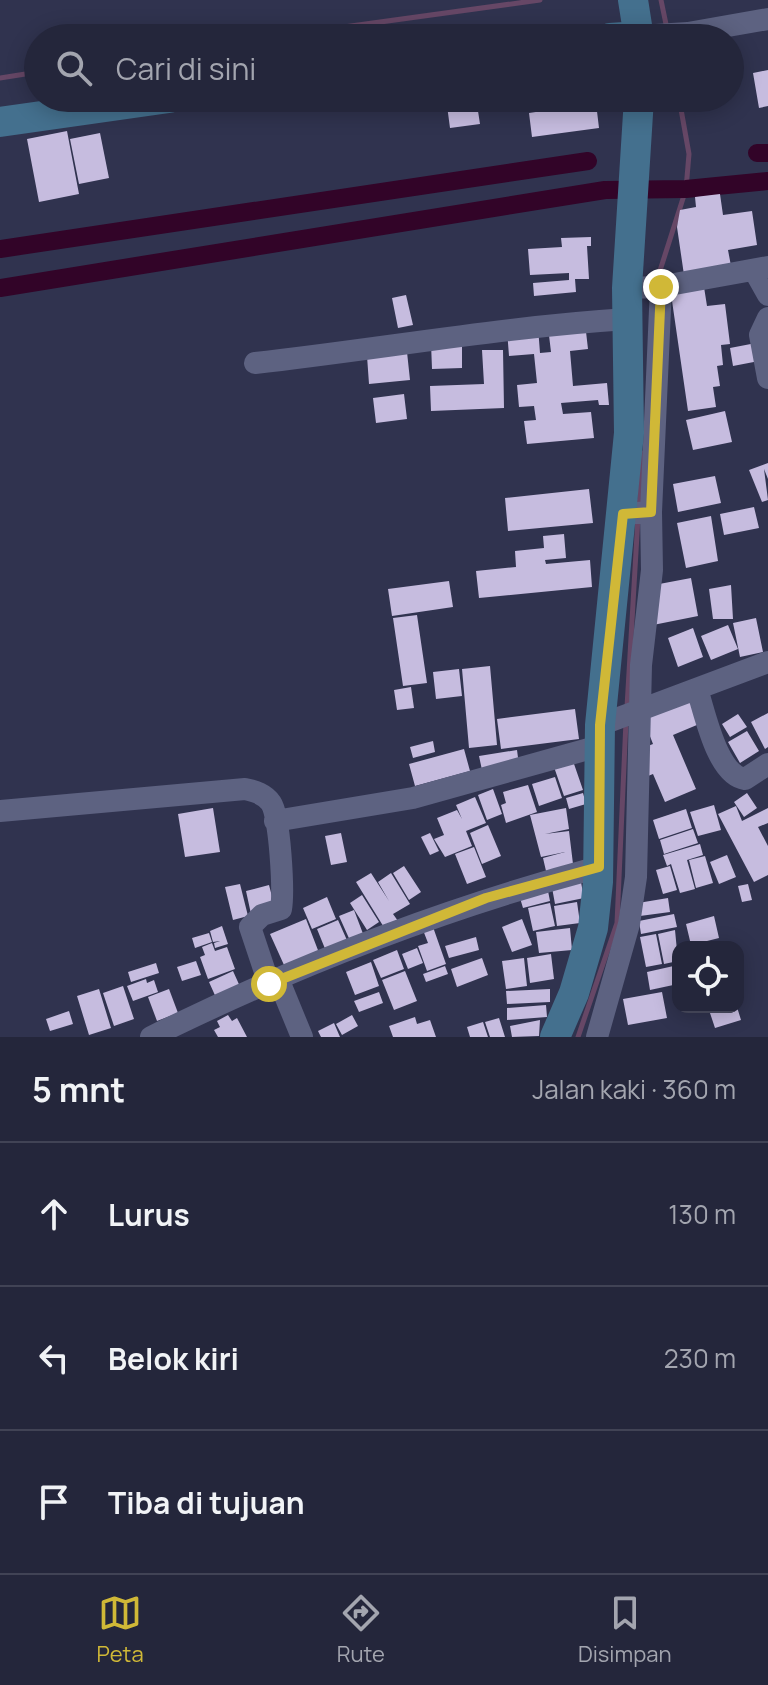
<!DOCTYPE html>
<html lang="id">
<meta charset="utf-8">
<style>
body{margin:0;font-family:Manrope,sans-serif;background:#2c2e42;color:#f1f3f6}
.controls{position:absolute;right:24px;bottom:24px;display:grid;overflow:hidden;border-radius:16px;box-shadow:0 4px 20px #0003}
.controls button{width:72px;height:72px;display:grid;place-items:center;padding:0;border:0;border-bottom:2px solid #414355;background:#24263b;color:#f1f3f6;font:40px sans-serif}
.stop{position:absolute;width:24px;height:24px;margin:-18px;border:6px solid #d0b837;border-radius:50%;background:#fff}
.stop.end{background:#d0b837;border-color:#fff;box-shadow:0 2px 8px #0008}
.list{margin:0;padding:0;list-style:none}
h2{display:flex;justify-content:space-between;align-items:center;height:104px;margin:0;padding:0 32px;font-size:34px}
h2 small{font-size:26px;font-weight:400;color:#a3a5af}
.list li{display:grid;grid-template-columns:52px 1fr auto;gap:24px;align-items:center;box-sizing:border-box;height:144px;padding:0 32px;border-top:2px solid #414355}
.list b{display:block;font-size:30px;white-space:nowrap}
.list em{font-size:26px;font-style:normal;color:#a3a5af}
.icon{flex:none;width:44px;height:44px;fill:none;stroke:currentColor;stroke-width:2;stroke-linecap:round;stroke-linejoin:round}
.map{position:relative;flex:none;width:768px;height:1037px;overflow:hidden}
.search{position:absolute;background:#24263b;box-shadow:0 4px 20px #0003;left:24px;right:24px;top:24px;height:88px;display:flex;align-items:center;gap:20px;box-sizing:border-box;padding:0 28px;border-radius:44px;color:#a3a5af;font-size:30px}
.sheet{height:536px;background:#24263b}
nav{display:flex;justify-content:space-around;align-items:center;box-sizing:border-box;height:112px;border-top:2px solid #414355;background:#24263b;font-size:22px;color:#a3a5af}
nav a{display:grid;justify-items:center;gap:4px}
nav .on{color:#d0b837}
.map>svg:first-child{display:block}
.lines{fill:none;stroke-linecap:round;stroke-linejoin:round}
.stream{stroke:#664766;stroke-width:5}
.canal{stroke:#320428;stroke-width:18}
.building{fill:#c6bcdf}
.street{stroke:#5d6281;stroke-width:22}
.secondary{stroke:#44708e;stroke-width:30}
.route{stroke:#d0b837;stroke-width:10}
</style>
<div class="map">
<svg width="768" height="1037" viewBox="0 0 768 1037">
<rect width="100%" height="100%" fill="#30334f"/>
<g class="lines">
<path class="stream" d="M 661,0 L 667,29
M 264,38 L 540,0
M 0,78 L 38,72
M 657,280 L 686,189 L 689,154 L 679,98
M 639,507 L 643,453
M 627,707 L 638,517
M 578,1037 L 617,923 L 626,721"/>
<path class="canal" d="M 757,153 L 768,153
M 0,249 L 588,161
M 0,288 L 605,190 L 686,189 L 768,181"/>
</g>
<path class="building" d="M 768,70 L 768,106 L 759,108 L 753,73 Z
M 446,98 L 476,98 L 480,124 L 450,128 Z
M 596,103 L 599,128 L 532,137 L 529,113 Z
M 67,131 L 79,194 L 39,202 L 27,139 Z
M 100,133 L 109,178 L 79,184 L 70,139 Z
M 720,194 L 723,215 L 752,211 L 757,245 L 728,250 L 731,266 L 684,275 L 677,227 L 680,210 L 696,207 L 695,197 Z
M 591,237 L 591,246 L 587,246 L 589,279 L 575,279 L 576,292 L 534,296 L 533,283 L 569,280 L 569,273 L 530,275 L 528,249 L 562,247 L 561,238 Z
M 704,287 L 707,306 L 725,304 L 730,344 L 721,345 L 723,365 L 717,366 L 720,386 L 713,387 L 716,407 L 688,411 L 671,294 Z
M 406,295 L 413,325 L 398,328 L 392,298 Z
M 585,323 L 588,349 L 570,351 L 573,386 L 607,383 L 609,405 L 599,405 L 598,400 L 561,403 L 563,414 L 591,412 L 594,438 L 527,444 L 524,421 L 536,420 L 534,406 L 519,407 L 517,385 L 537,383 L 534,354 L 509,356 L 507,330 L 538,327 L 540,353 L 551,352 L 548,327 Z
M 431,343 L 462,343 L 462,368 L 432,369 Z
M 756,343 L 759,361 L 733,366 L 730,348 Z
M 482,350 L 503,350 L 504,408 L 431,411 L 430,386 L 484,384 Z
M 407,352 L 410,380 L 369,384 L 367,356 Z
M 404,394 L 407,419 L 376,423 L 373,398 Z
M 725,411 L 732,442 L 693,450 L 686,420 Z
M 768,463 L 768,479 L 764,469 L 768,500 L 762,502 L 749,470 Z
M 715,476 L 721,503 L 678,512 L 673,484 Z
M 589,489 L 593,523 L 508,531 L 505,498 Z
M 754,507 L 759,528 L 724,535 L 720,514 Z
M 711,516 L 718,561 L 686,568 L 677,523 Z
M 564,534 L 566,558 L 545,560 L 546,564 L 590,560 L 592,587 L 479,598 L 476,571 L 516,567 L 515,551 L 544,548 L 543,536 Z
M 691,578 L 698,616 L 653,625 L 654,585 Z
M 449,581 L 453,607 L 392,616 L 388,589 Z
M 731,585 L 733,619 L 713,619 L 709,589 Z
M 417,615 L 427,683 L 403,686 L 393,618 Z
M 756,618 L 763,652 L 740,657 L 733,623 Z
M 728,625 L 738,649 L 711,660 L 701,636 Z
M 693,628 L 703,657 L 678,667 L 668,638 Z
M 490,666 L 497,745 L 469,748 L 462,669 Z
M 459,669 L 462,696 L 436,699 L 433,672 Z
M 411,687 L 414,708 L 397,710 L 394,690 Z
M 693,698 L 704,722 L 673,735 L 696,789 L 665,802 L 653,774 L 648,776 L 645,747 L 653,744 L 646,726 L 646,718 Z
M 575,709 L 579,739 L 501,749 L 497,719 Z
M 768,713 L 768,747 L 765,749 L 751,722 Z
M 738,714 L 747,727 L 730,737 L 722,724 Z
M 747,731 L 759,751 L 740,763 L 728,742 Z
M 433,741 L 435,752 L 413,758 L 410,747 Z
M 464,749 L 470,771 L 415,786 L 409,764 Z
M 517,750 L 519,765 L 482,770 L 479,756 Z
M 573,761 L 583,790 L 564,796 L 554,767 Z
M 555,777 L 562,798 L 539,806 L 532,784 Z
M 528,785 L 537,812 L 506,823 L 501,805 L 506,803 L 503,792 Z
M 493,789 L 502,814 L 487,820 L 478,795 Z
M 583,793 L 586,804 L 569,809 L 566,798 Z
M 747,793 L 757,808 L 744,817 L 734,802 Z
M 475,797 L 486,823 L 466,831 L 472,846 L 445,857 L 434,839 L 444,835 L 437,818 L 457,810 L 462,819 L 456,805 Z
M 714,805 L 721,830 L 698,836 L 690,812 Z
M 736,806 L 742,821 L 768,808 L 768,823 L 758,827 L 768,846 L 768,875 L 754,882 L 718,814 Z
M 213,808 L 220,852 L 185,857 L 178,814 Z
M 566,808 L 569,829 L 545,834 L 569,831 L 573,864 L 546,871 L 543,858 L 565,852 L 541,857 L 530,815 Z
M 686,809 L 692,828 L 659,839 L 653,820 Z
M 488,825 L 501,856 L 482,864 L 470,833 Z
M 693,829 L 698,843 L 664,854 L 660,840 Z
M 341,833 L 347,862 L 331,865 L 325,836 Z
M 430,833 L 439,851 L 430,855 L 421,837 Z
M 700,844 L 703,855 L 687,860 L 695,889 L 680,893 L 671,864 L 667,866 L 663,855 Z
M 474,847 L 486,877 L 467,884 L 455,854 Z
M 727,855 L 736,877 L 719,884 L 710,862 Z
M 705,856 L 713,883 L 696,888 L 689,860 Z
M 404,866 L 421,892 L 409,900 L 393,873 Z
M 670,866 L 677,890 L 663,894 L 656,870 Z
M 371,873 L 389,901 L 378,882 L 391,873 L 410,904 L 393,914 L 398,921 L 385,929 L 356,882 Z
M 580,877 L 584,898 L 555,904 L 551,882 Z
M 240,884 L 248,916 L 233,920 L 225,887 Z
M 748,884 L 752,900 L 742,902 L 738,886 Z
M 269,885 L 275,908 L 251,914 L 246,891 Z
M 548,891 L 550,901 L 523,908 L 520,898 Z
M 362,895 L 379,922 L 367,930 L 350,903 Z
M 327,897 L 336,919 L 312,929 L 303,908 Z
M 668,898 L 670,912 L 640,916 L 638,903 Z
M 577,902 L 580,923 L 557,926 L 554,906 Z
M 550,903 L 555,926 L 533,931 L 528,908 Z
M 354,910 L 365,939 L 352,945 L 339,916 Z
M 674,914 L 677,927 L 641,934 L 639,921 Z
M 714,916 L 719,938 L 691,945 L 686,924 Z
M 306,919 L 321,958 L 284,965 L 270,934 Z
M 522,919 L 532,945 L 512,952 L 502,927 Z
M 338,920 L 350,947 L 328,956 L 317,929 Z
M 222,926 L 228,944 L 215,948 L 214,943 L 220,941 L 213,942 L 210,931 Z
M 433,927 L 446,964 L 427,971 L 418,946 L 428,943 L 423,930 Z
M 570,928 L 572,950 L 539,953 L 536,932 Z
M 675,930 L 678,961 L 664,964 L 658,934 Z
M 209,933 L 212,942 L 195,948 L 192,938 Z
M 656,934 L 662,964 L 646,967 L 640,937 Z
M 476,937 L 479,950 L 449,958 L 445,946 Z
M 212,943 L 215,951 L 227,947 L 235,969 L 208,979 L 200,957 L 205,955 L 202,947 Z
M 417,948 L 423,963 L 408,969 L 402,954 Z
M 397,950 L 404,969 L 381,978 L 373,960 Z
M 551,954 L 554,979 L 530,983 L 527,958 Z
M 482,958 L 488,975 L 457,987 L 451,969 Z
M 524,958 L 527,986 L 506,989 L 502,961 Z
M 196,961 L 201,975 L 182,981 L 177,967 Z
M 371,962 L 379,986 L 355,995 L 346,972 Z
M 156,963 L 159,973 L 131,982 L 128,972 Z
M 678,965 L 678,984 L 650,990 L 647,972 Z
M 445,966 L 448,974 L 426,982 L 423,974 Z
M 233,971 L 242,991 L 218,1002 L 209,982 Z
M 405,971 L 417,1001 L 394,1010 L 382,980 Z
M 146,979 L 147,983 L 154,980 L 158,992 L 133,1001 L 127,986 Z
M 123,986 L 134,1019 L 114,1026 L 103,993 Z
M 99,989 L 111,1028 L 89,1035 L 77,996 Z
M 169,989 L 178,1013 L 157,1021 L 148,997 Z
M 550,989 L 550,1002 L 507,1004 L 506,991 Z
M 379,992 L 383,1003 L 359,1012 L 354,1001 Z
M 662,992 L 667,1018 L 628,1025 L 623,999 Z
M 546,1005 L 547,1017 L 507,1020 L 507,1008 Z
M 720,1007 L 737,1007 L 741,1020 L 715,1028 L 709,1010 Z
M 69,1011 L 73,1024 L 50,1031 L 46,1019 Z
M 228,1015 L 232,1021 L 237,1018 L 247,1037 L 218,1037 L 214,1030 L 220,1027 L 217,1021 Z
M 352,1015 L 358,1026 L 342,1035 L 336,1024 Z
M 415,1017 L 417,1024 L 430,1020 L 436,1037 L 393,1037 L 389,1026 Z
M 499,1018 L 505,1037 L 490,1037 L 485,1022 Z
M 540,1020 L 539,1036 L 512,1037 L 510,1026 Z
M 483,1022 L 488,1037 L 470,1037 L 467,1027 Z
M 334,1023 L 340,1037 L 321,1037 L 318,1031 Z"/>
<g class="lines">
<path class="street" d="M 639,36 L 688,33 L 768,19
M 754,270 L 768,295
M 627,288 L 658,287 L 768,267
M 768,318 L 760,335 L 768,378
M 255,363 C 380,349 502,327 627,319
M 651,512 L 661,287
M 697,689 C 705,713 717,775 745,779 L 768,764
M 600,725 L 768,662
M 0,811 L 245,789 C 255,791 265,794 271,803 C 280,816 284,892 281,909 L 262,915 L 250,927 L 269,984
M 275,821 L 413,798 L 599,746
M 279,981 L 302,1037
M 151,1037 C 293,967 445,908 599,867
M 597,1037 L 629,924 L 636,877 L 641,665 L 652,570 L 651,512 L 623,514"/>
<path class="secondary" d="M 633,0 L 639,38
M 610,38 L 639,36
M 0,122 L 169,98
M 555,1037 L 574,993 L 593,928 L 598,882 L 600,725 L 629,433 L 627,288 L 639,98"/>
</g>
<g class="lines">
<path class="route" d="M 269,984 L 486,898 L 599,867 L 600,725 L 623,514 L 651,512 L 661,287"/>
</g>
</svg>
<div class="controls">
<button><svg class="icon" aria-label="locate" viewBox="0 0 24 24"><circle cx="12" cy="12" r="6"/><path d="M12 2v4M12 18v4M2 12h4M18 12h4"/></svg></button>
</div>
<div class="stop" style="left:269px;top:984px"></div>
<div class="stop end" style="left:661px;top:287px"></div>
<div class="search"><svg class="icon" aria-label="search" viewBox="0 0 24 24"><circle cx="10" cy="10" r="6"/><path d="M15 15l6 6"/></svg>Cari di sini</div>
</div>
<section class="sheet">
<h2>5 mnt<small>Jalan kaki · 360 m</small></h2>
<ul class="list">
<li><svg class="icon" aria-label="ahead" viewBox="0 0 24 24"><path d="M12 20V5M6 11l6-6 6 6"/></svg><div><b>Lurus</b></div><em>130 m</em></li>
<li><svg class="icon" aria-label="left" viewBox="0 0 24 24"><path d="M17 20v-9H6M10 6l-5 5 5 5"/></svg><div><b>Belok kiri</b></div><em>230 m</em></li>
<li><svg class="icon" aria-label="arrive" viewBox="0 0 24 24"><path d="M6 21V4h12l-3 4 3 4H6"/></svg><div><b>Tiba di tujuan</b></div></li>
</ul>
</section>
<nav>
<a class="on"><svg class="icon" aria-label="map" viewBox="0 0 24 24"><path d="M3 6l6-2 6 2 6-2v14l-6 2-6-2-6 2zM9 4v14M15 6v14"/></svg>Peta</a>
<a><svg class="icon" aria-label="directions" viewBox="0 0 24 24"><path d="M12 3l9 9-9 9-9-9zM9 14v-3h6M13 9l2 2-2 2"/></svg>Rute</a>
<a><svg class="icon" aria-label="saved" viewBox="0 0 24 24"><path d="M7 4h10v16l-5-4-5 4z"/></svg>Disimpan</a>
</nav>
